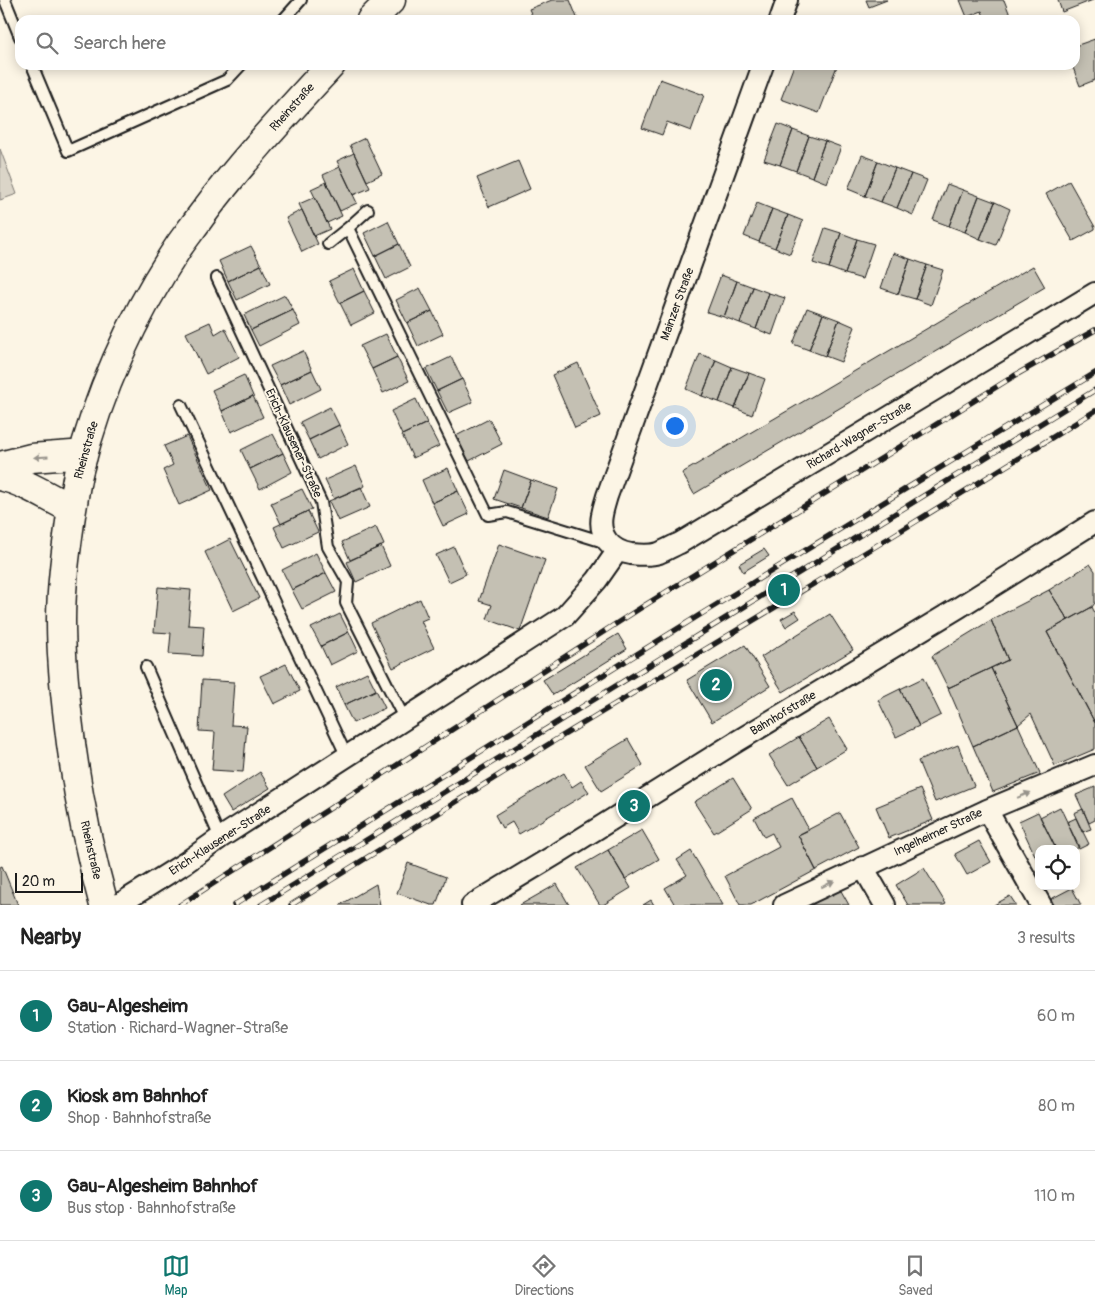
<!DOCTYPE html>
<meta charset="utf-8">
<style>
body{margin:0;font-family:Pangolin,sans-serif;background:#f2f2f2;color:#222}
.controls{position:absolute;right:15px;bottom:15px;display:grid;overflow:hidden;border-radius:10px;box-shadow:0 2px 12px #0003}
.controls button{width:45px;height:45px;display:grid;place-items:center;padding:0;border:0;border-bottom:1px solid #e0e0e0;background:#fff;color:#222;font:25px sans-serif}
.scale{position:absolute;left:15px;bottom:12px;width:68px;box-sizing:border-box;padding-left:5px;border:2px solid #1c1c1c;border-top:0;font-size:14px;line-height:18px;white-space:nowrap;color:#1c1c1c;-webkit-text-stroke:4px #fcf5e5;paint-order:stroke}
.you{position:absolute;left:674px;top:425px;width:18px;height:18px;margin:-12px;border:4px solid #fff;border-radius:50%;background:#1a73e8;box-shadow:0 0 0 8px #1a73e833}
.badge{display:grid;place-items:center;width:32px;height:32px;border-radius:50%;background:#0f766e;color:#fff;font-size:16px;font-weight:700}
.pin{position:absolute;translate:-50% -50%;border:2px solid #fff;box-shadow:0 1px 5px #0006}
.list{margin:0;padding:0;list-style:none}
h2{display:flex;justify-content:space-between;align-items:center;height:65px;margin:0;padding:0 20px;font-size:21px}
h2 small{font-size:16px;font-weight:400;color:#767676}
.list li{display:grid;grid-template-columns:32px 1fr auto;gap:15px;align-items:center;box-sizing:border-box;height:90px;padding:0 20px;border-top:1px solid #e0e0e0}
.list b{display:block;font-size:19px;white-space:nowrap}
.list p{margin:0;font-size:16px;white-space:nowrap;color:#767676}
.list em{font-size:16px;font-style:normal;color:#767676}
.icon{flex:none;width:28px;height:28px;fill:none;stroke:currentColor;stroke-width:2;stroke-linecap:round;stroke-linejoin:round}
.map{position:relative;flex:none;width:1095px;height:905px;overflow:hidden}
.search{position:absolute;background:#fff;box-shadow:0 2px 12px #0003;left:15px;right:15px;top:15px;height:55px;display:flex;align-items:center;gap:12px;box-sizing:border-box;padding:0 18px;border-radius:15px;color:#767676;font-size:19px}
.sheet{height:335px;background:#fff}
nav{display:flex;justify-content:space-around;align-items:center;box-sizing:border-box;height:70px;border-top:1px solid #e0e0e0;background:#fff;font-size:14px;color:#767676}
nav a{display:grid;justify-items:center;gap:2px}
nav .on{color:#0f766e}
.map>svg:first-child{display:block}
.green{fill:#dbd5c8;stroke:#7c7872}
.building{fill:#c4c0b3;stroke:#1c1c1c}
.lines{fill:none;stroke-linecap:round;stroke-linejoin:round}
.lane-casing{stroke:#1c1c1c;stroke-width:14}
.street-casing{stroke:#1c1c1c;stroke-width:24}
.secondary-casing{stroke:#1c1c1c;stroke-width:31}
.lane{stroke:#fcf5e5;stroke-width:10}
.street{stroke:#fcf5e5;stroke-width:20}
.secondary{stroke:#fcf5e5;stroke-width:28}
.rail-casing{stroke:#1c1c1c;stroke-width:5.5}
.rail{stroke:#fcf5e5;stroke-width:4;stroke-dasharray:11;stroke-linecap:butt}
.oneway{fill:#97938b}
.labels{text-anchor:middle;stroke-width:4;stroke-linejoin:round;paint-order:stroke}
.street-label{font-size:12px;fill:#1c1c1c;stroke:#fcf5e5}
</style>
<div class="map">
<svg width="1095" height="905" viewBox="0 0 1095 905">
<rect width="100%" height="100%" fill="#fcf5e5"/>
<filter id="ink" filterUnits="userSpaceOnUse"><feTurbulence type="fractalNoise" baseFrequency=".02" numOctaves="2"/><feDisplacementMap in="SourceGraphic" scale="10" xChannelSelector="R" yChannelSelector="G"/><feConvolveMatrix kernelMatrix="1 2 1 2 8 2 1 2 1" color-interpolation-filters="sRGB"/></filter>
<g filter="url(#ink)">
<path class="green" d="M 0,149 L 17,194 L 0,200 Z"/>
<path class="building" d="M 552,0 L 570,0 L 578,20 L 534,20 L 529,9 Z
M 866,0 L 887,0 L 869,7 Z
M 960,0 L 1004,0 L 1012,20 L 985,20 L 982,11 L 967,17 Z
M 1058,0 L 1093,0 L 1062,12 Z
M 1095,39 L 1095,80 L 1080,86 L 1072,65 L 1075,65 L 1075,46 Z
M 794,65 L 837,66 L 819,113 L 781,99 Z
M 660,79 L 704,95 L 691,131 L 667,122 L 662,135 L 642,128 Z
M 778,124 L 793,130 L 780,165 L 764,160 Z
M 793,130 L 809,136 L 796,171 L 780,165 Z
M 809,136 L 825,141 L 812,177 L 796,171 Z
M 365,138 L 382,174 L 367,181 L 350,145 Z
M 825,141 L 841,147 L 827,183 L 812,177 Z
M 354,153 L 370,188 L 353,195 L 337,161 Z
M 862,155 L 878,161 L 865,196 L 848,189 Z
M 518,161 L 530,189 L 489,207 L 477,178 Z
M 878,161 L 895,168 L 881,202 L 865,196 Z
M 340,167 L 357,203 L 340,211 L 323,175 Z
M 895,168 L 911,174 L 897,208 L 881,202 Z
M 911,174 L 927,180 L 913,215 L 897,208 Z
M 1069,181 L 1095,227 L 1095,229 L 1073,241 L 1046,194 Z
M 326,182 L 342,216 L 327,223 L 311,189 Z
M 947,184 L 963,190 L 949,226 L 933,220 Z
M 963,190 L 979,196 L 965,232 L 949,226 Z
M 979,196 L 995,202 L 980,239 L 965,232 Z
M 315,197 L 330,229 L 314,236 L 299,204 Z
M 995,202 L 1010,209 L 996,245 L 980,239 Z
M 757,203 L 772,209 L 759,242 L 744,236 Z
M 772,209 L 788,215 L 775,248 L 759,242 Z
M 302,210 L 318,244 L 302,252 L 286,218 Z
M 788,215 L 803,221 L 790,254 L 775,248 Z
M 388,221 L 399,244 L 375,256 L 364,233 Z
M 825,228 L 841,233 L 829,268 L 813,263 Z
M 841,233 L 857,239 L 845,274 L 829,268 Z
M 857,239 L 874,244 L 862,279 L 845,274 Z
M 399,244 L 410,267 L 386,279 L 375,256 Z
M 251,246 L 261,265 L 228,281 L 219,261 Z
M 893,253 L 910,259 L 898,294 L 881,288 Z
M 910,259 L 927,265 L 915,299 L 898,294 Z
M 261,265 L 270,284 L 237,300 L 228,281 Z
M 927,265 L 943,270 L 931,305 L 915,299 Z
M 1033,266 L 1045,287 L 694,494 L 682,473 Z
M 354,269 L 364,291 L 340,303 L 329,281 Z
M 721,275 L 737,281 L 724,317 L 707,312 Z
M 737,281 L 753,287 L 740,323 L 724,317 Z
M 753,287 L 769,293 L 756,329 L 740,323 Z
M 420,288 L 432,311 L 407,323 L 396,300 Z
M 364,291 L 375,313 L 351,325 L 340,303 Z
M 769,293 L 785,298 L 772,335 L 756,329 Z
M 285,295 L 293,310 L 251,330 L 244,315 Z
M 807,308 L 823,314 L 809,350 L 793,344 Z
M 293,310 L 300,325 L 259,346 L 251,330 Z
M 432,311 L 443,334 L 418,346 L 407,323 Z
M 823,314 L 839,320 L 825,356 L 809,350 Z
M 839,320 L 855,327 L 841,362 L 825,356 Z
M 210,322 L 215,334 L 225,328 L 239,357 L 206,374 L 186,333 Z
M 386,334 L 397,357 L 372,369 L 360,346 Z
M 303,351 L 312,370 L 280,385 L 270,366 Z
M 700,354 L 716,360 L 702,396 L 686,389 Z
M 397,357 L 409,381 L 383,393 L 372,369 Z
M 451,357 L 462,379 L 437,391 L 426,369 Z
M 716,360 L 732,367 L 719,402 L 702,396 Z
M 578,363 L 601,416 L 575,428 L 552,375 Z
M 732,367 L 749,373 L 735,408 L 719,402 Z
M 312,370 L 321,389 L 289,405 L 280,385 Z
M 749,373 L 765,379 L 752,415 L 735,408 Z
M 244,375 L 253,396 L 222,411 L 212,390 Z
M 462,379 L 473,402 L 448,413 L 437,391 Z
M 253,396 L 263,417 L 231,432 L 222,411 Z
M 416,399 L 427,423 L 402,435 L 391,411 Z
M 330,407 L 339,425 L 309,440 L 300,422 Z
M 489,419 L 502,444 L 469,461 L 456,436 Z
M 427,423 L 439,446 L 413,458 L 402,435 Z
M 339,425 L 348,444 L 318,459 L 309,440 Z
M 273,434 L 283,453 L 250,469 L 241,450 Z
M 187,436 L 212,490 L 179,505 L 163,470 L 173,465 L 164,446 Z
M 283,453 L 292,472 L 260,489 L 250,469 Z
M 356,466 L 365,486 L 334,499 L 325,480 Z
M 448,468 L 458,491 L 432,503 L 422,480 Z
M 504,470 L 531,480 L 521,508 L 494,499 Z
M 531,480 L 558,489 L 548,517 L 521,508 Z
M 361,487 L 370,507 L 338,521 L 329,501 Z
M 302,489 L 312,509 L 281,524 L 271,503 Z
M 458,491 L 469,514 L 443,526 L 432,503 Z
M 308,511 L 318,532 L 284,548 L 274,527 Z
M 376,527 L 384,545 L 350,560 L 342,542 Z
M 230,539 L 259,598 L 233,611 L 205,552 Z
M 499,544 L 545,560 L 520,631 L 487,619 L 492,605 L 479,601 Z
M 381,546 L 390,566 L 356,582 L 347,562 Z
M 454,547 L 466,574 L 449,582 L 436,555 Z
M 764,549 L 769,556 L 743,572 L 739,564 Z
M 316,553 L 326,573 L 292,590 L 282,570 Z
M 1090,564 L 1095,571 L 1095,603 L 1092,607 L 1068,620 L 1049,590 Z
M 326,573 L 336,592 L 302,609 L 292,590 Z
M 158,587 L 191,590 L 188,625 L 204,626 L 202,656 L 169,654 L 171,633 L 154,632 Z
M 1049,590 L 1068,620 L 1047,632 L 1095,723 L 1095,749 L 1055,766 L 1031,714 L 1018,725 L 991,668 L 1008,660 L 991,620 Z
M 420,599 L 428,618 L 421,621 L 434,648 L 393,668 L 371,623 Z
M 1092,607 L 1095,613 L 1095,723 L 1047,632 Z
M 795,611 L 800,618 L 786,627 L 781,619 Z
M 340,614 L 349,632 L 321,646 L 311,628 Z
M 830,614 L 853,650 L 783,692 L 761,657 Z
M 991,620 L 1008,660 L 948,688 L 932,656 Z
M 349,632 L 358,651 L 330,665 L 321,646 Z
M 618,634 L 627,649 L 553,695 L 543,680 Z
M 745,645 L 770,686 L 712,722 L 687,680 Z
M 286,664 L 300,691 L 274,704 L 260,676 Z
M 991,668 L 1018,725 L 973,746 L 948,688 Z
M 367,672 L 376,690 L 344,705 L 336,687 Z
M 923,678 L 941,715 L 919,726 L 900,689 Z
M 202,680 L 234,682 L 231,725 L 247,726 L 243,772 L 212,770 L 215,732 L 199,731 Z
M 900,689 L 919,726 L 896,737 L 878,700 Z
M 376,690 L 385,708 L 353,723 L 344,705 Z
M 829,719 L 847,749 L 817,767 L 799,737 Z
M 1018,725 L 1040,773 L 993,792 L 973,746 Z
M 799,737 L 817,767 L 788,785 L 769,755 Z
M 628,739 L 643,765 L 601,791 L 585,765 Z
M 958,745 L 974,786 L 935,802 L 918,761 Z
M 260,772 L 270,788 L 231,812 L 222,797 Z
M 564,773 L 572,787 L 581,781 L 589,792 L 519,834 L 512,822 L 502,828 L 495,815 Z
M 733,778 L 752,809 L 714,833 L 694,802 Z
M 1095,787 L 1095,820 L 1089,823 L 1076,795 Z
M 920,789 L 933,820 L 889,838 L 876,807 Z
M 792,798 L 809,830 L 798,835 L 816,870 L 751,905 L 740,905 L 725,876 L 779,847 L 772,833 L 764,837 L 754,818 Z
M 1060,807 L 1079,847 L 1076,849 L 1056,849 L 1040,817 Z
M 1083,809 L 1091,829 L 1082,832 L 1074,813 Z
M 1038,812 L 1056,849 L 1039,849 L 1038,862 L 1019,821 Z
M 840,813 L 859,847 L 816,870 L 798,835 Z
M 1076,818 L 1089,844 L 1079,849 L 1067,822 Z
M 642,830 L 659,859 L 625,879 L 608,850 Z
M 979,841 L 991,862 L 967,875 L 955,854 Z
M 608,850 L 631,888 L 603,905 L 600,905 L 577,868 Z
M 691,851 L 723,905 L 675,905 L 665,888 L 687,875 L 677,860 Z
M 408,863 L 446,877 L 436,905 L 431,905 L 397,893 Z
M 2,866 L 18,905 L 0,905 L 0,867 Z
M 924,868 L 946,904 L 944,905 L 908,905 L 896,885 Z
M 376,884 L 380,905 L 340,905 Z
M 557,884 L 569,905 L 520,905 Z
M 1072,888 L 1081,905 L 1054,905 L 1051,899 Z
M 840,889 L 849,905 L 811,905 Z
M 1010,896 L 1016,905 L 994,905 Z
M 651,900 L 654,905 L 643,905 Z"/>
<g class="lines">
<defs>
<path id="lane" d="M 5,0 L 20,37
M 283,20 L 301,0
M 32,65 L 68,151 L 227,80 L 241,65
M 348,228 L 488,515 L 507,512 L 607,543
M 328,244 L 348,228 L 368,210
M 217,278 L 321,502 L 328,547 L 348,582 L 346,603 L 405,720
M 181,405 L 347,757
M 146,667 L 220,838"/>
<path id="street" d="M 780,20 L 787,0
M 763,65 L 607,496 C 605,503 603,509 602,515 C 598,536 611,551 631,554 C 640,555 650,556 659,553 C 666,550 673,546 680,543 L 1095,293
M 987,810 L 1041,905
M 863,867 L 885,905
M 118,905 L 185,863 L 220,838 L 565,616 L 597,580 L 618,550
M 472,905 L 555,855 L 736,742 L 958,608 L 1095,522
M 784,905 L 987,810 L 1095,765"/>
<path id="secondary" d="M 371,20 L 391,0
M 0,466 L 31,458 L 72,455 L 83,456
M 0,476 C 26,482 49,498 72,509
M 104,905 C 87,844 75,781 68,719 C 64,686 61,654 61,621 C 61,586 66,550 71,515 C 74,500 75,485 79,470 C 99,391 134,314 179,246 C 186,236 194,226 201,216 C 240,163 286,114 331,65"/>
</defs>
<use href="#lane" class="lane-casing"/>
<use href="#street" class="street-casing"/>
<use href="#secondary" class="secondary-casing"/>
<use href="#lane" class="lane"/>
<use href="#street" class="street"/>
<use href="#secondary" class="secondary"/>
<defs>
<path id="rail" d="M 180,905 L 642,607 L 1014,376 L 1095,330
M 234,905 L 698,616 L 1095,373
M 261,905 L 1095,390
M 291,905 L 549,744 L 876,546 L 1095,411"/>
</defs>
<use href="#rail" class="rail-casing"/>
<use href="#rail" class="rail"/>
</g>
<defs><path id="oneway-solid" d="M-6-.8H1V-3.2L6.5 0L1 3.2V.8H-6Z" transform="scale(1.25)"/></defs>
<g class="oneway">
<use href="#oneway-solid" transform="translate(41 457) rotate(176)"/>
<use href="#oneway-solid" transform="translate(1024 795) rotate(-22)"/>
<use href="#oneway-solid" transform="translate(828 884) rotate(-26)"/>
</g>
</g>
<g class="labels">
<g class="street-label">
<text transform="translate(292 107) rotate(-48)" y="4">Rheinstraße</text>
<text transform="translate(677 304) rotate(-70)" y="4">Mainzer Straße</text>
<text transform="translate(859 435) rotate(-31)" y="4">Richard-Wagner-Straße</text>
<text transform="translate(294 443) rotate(65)" y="4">Erich-Klausener-Straße</text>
<text transform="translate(86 450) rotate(-74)" y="4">Rheinstraße</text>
<text transform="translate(783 713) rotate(-31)" y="4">Bahnhofstraße</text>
<text transform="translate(938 832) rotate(-25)" y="4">Ingelheimer Straße</text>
<text transform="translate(220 840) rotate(-33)" y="4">Erich-Klausener-Straße</text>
<text transform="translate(91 850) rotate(77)" y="4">Rheinstraße</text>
</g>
</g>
</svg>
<div class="controls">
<button><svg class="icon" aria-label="locate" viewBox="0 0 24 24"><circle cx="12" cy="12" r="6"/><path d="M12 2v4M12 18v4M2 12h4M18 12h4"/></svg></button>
</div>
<div class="scale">20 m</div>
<div class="you"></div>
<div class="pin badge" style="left:784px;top:590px">1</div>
<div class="pin badge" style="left:716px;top:685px">2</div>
<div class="pin badge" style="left:634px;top:806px">3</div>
<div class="search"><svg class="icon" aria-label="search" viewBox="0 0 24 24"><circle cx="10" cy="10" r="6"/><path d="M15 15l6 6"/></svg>Search here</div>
</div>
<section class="sheet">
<h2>Nearby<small>3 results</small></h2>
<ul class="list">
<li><span class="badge">1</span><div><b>Gau-Algesheim</b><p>Station · Richard-Wagner-Straße</p></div><em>60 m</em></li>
<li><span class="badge">2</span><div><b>Kiosk am Bahnhof</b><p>Shop · Bahnhofstraße</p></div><em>80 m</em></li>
<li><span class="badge">3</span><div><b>Gau-Algesheim Bahnhof</b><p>Bus stop · Bahnhofstraße</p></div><em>110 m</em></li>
</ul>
</section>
<nav>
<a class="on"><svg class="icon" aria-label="map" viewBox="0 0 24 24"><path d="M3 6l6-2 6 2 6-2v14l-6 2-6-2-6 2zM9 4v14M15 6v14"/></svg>Map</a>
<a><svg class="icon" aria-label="directions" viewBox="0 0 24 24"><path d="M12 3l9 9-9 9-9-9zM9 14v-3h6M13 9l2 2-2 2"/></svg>Directions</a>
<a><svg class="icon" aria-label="saved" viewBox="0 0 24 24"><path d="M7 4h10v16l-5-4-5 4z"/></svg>Saved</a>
</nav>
